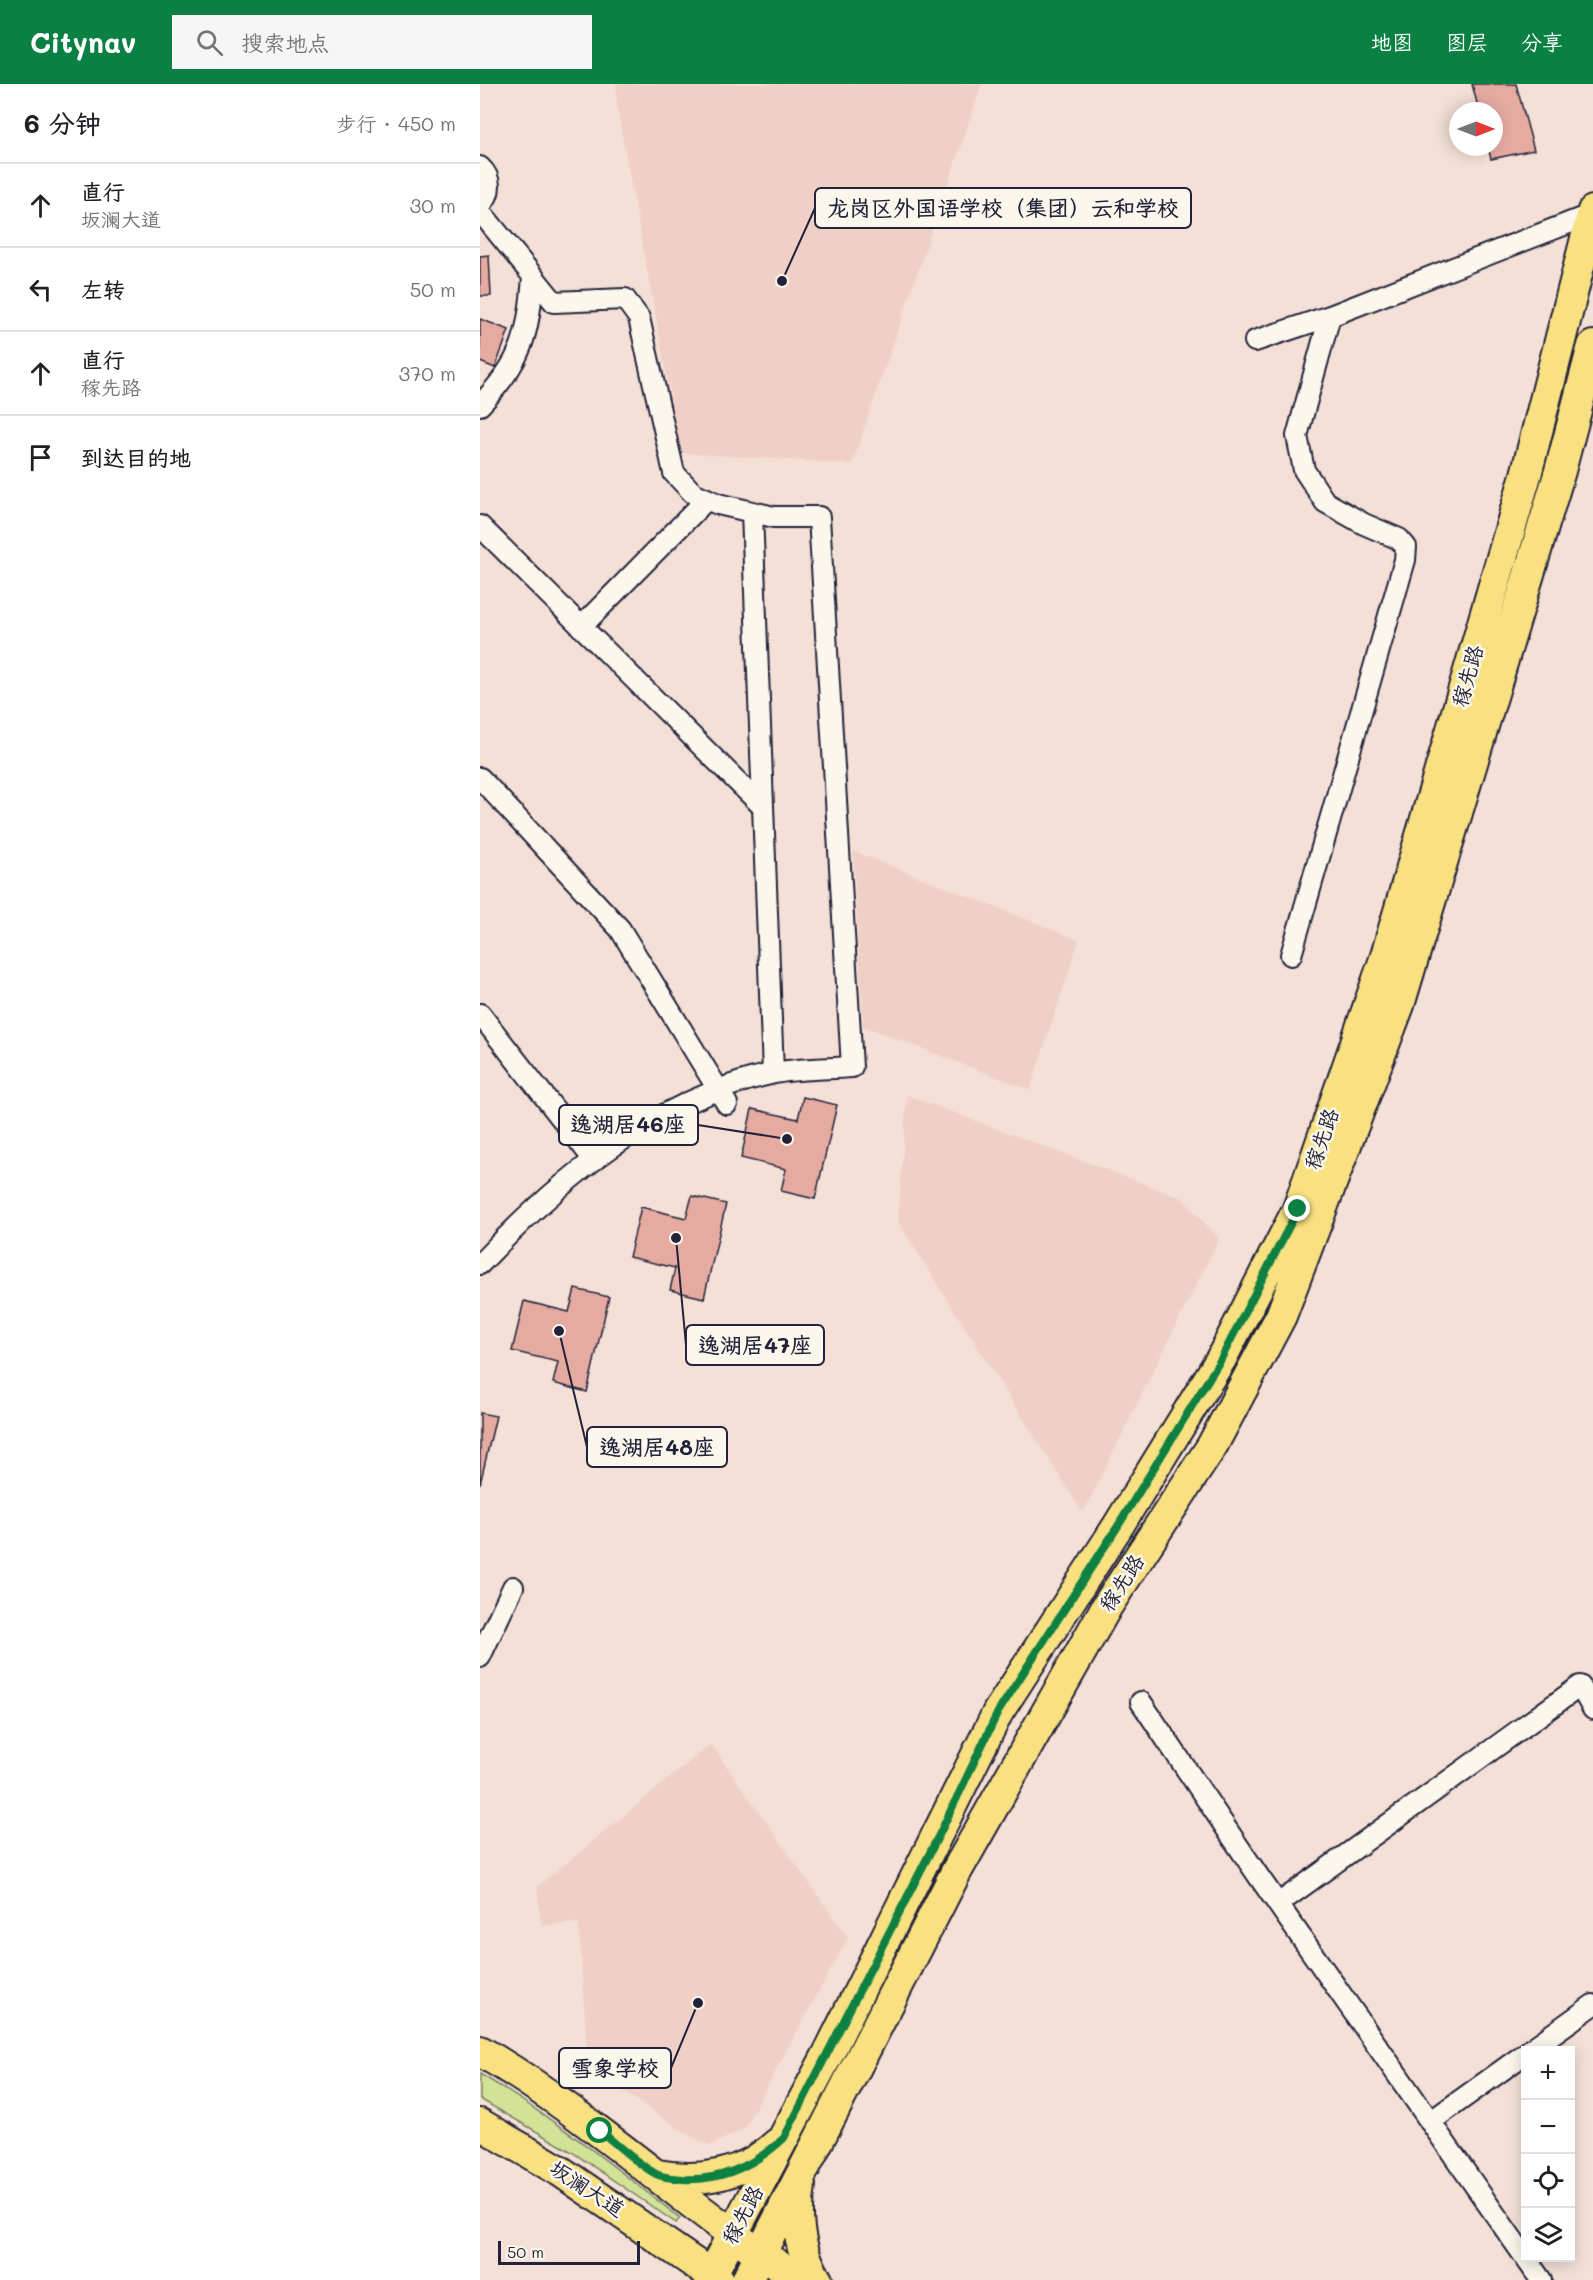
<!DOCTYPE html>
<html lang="zh">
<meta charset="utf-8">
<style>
body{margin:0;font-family:Mali,"LXGW WenKai TC",sans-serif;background:#f6f6f6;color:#202124}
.controls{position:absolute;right:18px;bottom:18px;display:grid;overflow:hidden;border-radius:0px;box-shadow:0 3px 15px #0003}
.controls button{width:54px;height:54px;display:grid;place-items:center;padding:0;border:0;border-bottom:2px solid #e0e0e0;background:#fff;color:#202124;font:30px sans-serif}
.compass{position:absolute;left:969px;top:18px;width:54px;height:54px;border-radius:50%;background:#fff;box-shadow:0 3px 15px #0003;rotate:90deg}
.scale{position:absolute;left:18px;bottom:15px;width:142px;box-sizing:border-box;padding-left:6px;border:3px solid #22223b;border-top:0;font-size:16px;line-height:21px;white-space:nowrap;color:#22223b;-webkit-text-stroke:4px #fbf7ec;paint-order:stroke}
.stop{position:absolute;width:18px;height:18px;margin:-14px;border:4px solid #0b8043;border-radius:50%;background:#fff}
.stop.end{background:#0b8043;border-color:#fff;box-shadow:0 2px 6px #0008}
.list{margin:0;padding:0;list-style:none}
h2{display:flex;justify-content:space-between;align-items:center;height:78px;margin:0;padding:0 24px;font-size:26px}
h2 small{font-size:20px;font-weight:400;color:#757577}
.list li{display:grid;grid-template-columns:39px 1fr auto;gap:18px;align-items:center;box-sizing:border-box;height:84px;padding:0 24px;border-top:2px solid #e0e0e0}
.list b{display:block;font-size:22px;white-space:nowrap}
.list p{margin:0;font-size:20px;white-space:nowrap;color:#757577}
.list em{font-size:20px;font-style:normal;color:#757577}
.icon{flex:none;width:33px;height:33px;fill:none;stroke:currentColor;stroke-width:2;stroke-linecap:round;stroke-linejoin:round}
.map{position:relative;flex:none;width:1113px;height:2196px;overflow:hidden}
header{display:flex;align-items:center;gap:36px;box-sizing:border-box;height:84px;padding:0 30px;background:#0b8043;color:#fff}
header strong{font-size:28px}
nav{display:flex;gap:33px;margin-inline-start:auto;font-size:21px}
.search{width:420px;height:54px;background:#f6f6f6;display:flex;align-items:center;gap:15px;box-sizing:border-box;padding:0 21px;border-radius:0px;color:#757577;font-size:22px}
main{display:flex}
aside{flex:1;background:#fff}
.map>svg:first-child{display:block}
.built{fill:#f0d0c6}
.green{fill:#d2e296;stroke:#7a8268;stroke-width:1.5}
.building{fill:#e5aba1;stroke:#22223b;stroke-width:1.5}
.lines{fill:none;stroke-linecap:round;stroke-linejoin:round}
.minor-casing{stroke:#22223b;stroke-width:24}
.primary-casing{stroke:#22223b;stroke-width:34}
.minor{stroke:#fbf7ec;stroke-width:20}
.primary{stroke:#f9e181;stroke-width:30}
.route{stroke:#0b8043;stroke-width:8}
.labels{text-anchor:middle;stroke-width:5;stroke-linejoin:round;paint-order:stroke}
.street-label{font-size:21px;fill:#22223b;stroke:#fbf7ec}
.leader{fill:none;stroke:#22223b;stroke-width:2}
.callout-dot{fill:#22223b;stroke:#fbf7ec;stroke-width:2}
.callout{fill:#fbf7ec;stroke:#22223b;stroke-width:2}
.callout-label{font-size:22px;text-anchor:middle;font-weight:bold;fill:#22223b}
</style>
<header>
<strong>Citynav</strong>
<div class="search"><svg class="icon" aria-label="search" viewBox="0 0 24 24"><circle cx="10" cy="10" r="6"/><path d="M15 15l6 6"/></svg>搜索地点</div>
<nav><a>地图</a><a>图层</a><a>分享</a></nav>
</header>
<main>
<aside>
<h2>6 分钟<small>步行 · 450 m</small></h2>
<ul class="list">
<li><svg class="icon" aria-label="ahead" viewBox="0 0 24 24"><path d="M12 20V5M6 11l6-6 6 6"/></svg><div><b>直行</b><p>坂澜大道</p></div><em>30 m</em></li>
<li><svg class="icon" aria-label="left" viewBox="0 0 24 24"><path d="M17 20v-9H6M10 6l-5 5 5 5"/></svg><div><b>左转</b></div><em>50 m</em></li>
<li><svg class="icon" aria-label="ahead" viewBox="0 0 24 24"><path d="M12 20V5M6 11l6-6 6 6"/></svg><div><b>直行</b><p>稼先路</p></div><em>370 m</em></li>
<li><svg class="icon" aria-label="arrive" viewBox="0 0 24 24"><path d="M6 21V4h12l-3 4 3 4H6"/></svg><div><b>到达目的地</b></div></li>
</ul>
</aside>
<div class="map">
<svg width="1113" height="2196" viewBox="0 0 1113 2196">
<rect width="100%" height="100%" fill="#f4e0d6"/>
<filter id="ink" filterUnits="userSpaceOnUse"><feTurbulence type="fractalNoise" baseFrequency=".0167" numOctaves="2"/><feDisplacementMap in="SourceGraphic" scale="12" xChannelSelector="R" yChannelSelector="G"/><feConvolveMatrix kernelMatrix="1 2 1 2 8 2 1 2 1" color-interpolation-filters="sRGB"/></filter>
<g filter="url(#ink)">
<path class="built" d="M 136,0 L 502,0 L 372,380 L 201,369 L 137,24 Z
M 373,767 L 599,856 L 550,1006 L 383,942 Z
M 427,1011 L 702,1114 L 739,1155 L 603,1429 L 418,1138 Z
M 231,1660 L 368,1854 L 264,2045 L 230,2062 L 214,2054 L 108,1985 L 99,1839 L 61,1841 L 57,1803 Z"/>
<path class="green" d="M 0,1990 C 71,2032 135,2083 200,2134 L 196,2139 L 92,2068 L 0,2015 Z"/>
<path class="building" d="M 992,0 L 1036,0 L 1054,66 L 1011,75 L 1008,63 L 1014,63 L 1014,27 L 999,27 Z
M 9,171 L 11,212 L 0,212 L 0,172 Z
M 0,235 L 29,246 L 15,284 L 0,278 Z
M 323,1013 L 357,1021 L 335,1115 L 301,1107 L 306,1085 L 261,1074 L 272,1025 L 318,1035 Z
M 212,1112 L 246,1120 L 224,1214 L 190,1206 L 195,1184 L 149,1173 L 161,1123 L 206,1134 Z
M 95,1205 L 129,1213 L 107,1308 L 73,1299 L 78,1278 L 32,1267 L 44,1217 L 89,1228 Z
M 0,1329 L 16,1332 L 0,1400 Z"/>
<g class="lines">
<defs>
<path id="minor" d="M 0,83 C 12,94 12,110 0,121
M 0,127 L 74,218 L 145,215 L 159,234 L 194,389 L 213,409 L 238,420 L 294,433 L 339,433 L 372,983 C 345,985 316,984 290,990 C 174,1017 80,1095 0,1180
M 775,257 L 850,232 L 1112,130
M 0,321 C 42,278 49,251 53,192
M 272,428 L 293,989
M 0,442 L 283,723
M 101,543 L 227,415
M 0,694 L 140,845 L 247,1020
M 811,871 L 925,476 L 926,463 L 919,455 L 884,440 L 845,418 L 824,386 L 817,352 L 850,232
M 0,930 L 114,1076
M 0,1573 L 33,1503
M 661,1618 L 779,1793 L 1061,2196
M 798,1820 L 1100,1602 L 1113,1625
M 1050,1966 L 1113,1921
M 950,2038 L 1046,1969"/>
<path id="primary" d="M 0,1967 C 90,2019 168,2087 251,2149 C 273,2166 297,2180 319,2196
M 0,2040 L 80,2087 L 239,2196
M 177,2091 C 221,2099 264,2091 297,2060
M 320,2101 C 315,2133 319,2167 337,2196
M 231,2191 L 348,1970 L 518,1628 L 638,1442 L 741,1275 L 818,1125 L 906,872 L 1046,391 L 1113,127
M 267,2196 L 476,1788 L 627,1522 L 732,1362 L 801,1232 L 919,921 L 1080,387 L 1113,262"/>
</defs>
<use href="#minor" class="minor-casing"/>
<use href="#primary" class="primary-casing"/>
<use href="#minor" class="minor"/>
<use href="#primary" class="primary"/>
</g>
</g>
<g class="lines" filter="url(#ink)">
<path class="route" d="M 120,2047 C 137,2060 157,2080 176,2090 C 183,2094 195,2094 203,2095 C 242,2097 276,2080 304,2054 L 460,1749 L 518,1628 L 638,1442 L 741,1275 L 818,1125"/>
</g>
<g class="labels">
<g class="street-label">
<text transform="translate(988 592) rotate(-74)" y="7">稼先路</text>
<text transform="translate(842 1055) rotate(-71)" y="7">稼先路</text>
<text transform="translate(642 1499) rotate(-57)" y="7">稼先路</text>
<text transform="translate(107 2105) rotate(33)" y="7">坂澜大道</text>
<text transform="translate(263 2131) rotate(-62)" y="7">稼先路</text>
</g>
</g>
<path class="leader" d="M302 197L335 124M307 1055L218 1041M196 1154L206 1261M79 1247L107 1363M218 1919L191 1984"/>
<g class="callout-dot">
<circle cx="302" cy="197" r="6"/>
<circle cx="307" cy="1055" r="6"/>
<circle cx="196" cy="1154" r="6"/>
<circle cx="79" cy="1247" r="6"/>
<circle cx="218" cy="1919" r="6"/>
</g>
<g class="callout">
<rect x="335" y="104" width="376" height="40" rx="6"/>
<rect x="79" y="1021" width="139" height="40" rx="6"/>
<rect x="206" y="1241" width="138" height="40" rx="6"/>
<rect x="107" y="1343" width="140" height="40" rx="6"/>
<rect x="79" y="1964" width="112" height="40" rx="6"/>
</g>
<g class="callout-label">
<text x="523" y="132">龙岗区外国语学校（集团）云和学校</text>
<text x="148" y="1048">逸湖居46座</text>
<text x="275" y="1269">逸湖居47座</text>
<text x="177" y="1371">逸湖居48座</text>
<text x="135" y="1992">雪象学校</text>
</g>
</svg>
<div class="controls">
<button>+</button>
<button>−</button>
<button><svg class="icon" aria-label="locate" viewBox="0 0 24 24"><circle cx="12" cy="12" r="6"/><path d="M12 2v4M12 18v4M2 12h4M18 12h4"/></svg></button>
<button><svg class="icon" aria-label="layers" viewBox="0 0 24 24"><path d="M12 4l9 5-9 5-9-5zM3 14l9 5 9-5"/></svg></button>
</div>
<svg class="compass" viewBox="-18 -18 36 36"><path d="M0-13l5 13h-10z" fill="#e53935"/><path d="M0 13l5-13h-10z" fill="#757577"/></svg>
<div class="scale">50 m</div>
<div class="stop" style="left:120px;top:2047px"></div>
<div class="stop end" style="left:818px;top:1125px"></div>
</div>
</main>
